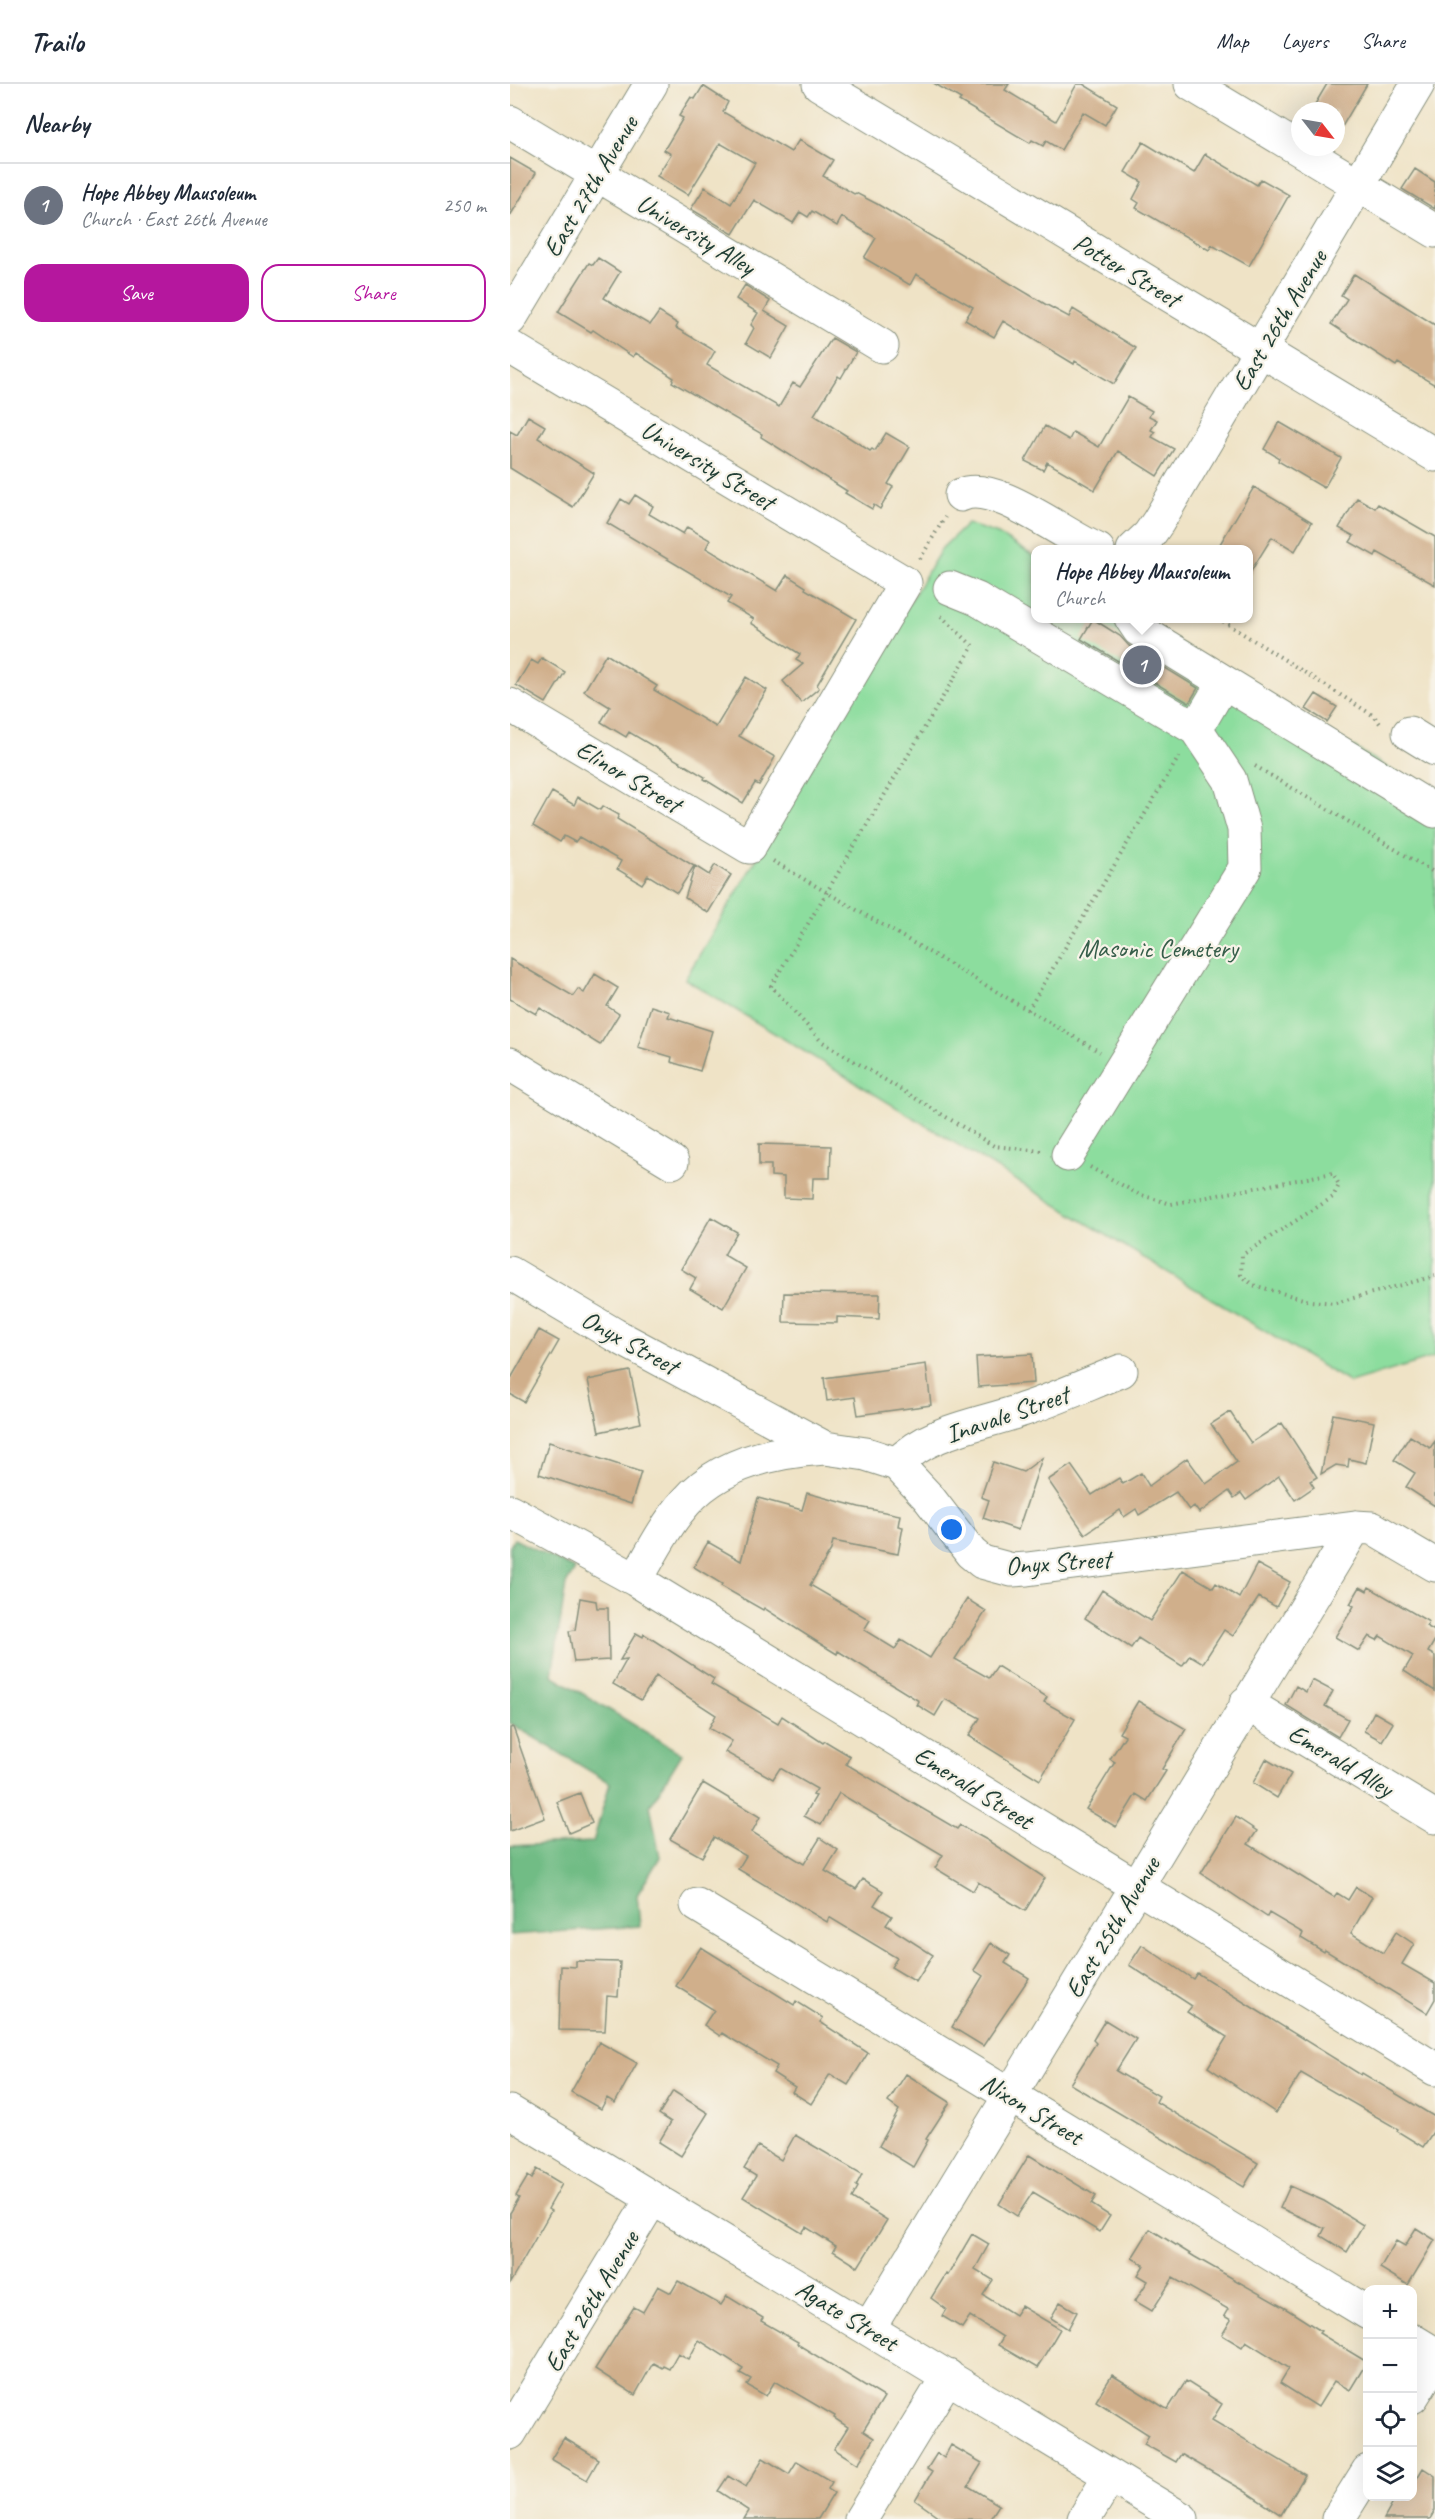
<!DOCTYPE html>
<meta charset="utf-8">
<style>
body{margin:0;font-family:Caveat,sans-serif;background:#f6f6f7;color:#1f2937}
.controls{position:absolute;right:18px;bottom:18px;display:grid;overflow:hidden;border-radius:12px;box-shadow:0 6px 24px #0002}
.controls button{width:54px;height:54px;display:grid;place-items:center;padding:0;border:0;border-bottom:2px solid #e0e1e3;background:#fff;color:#1f2937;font:30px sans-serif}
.compass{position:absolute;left:781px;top:18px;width:54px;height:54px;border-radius:50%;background:#fff;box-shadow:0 6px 24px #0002;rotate:121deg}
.you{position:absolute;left:442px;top:1446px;width:21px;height:21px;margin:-15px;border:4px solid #fff;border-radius:50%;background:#1a73e8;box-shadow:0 0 0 9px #1a73e833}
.badge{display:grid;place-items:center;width:39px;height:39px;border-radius:50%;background:#b5179e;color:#fff;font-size:20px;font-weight:700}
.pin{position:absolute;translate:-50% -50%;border:3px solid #fff;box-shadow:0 2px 6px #0006}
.popup{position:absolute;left:521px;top:461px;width:222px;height:78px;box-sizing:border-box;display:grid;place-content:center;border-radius:12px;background:#fff;filter:drop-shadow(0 2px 4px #0005);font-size:20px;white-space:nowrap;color:#747a83}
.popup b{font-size:22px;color:#1f2937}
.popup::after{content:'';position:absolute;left:50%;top:100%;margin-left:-12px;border:12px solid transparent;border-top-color:#fff}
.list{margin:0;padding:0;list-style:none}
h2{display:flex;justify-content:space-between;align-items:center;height:78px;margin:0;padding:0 24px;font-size:26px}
h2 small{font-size:20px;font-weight:400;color:#747a83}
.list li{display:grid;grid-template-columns:39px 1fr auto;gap:18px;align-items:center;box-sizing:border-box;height:84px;padding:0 24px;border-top:2px solid #e0e1e3}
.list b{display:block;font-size:22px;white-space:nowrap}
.list p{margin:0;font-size:20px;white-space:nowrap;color:#747a83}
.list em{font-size:20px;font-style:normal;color:#747a83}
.actions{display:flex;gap:12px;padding:18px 24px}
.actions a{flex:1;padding:14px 0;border:2px solid #b5179e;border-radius:18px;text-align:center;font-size:21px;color:#b5179e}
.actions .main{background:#b5179e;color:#fff}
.icon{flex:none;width:33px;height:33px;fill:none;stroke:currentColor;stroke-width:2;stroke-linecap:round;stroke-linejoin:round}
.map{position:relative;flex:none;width:925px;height:2435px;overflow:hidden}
header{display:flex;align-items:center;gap:36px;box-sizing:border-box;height:84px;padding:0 30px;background:#fff;border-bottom:2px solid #e0e1e3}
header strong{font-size:28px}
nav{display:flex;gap:33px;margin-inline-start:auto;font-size:21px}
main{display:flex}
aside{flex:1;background:#fff}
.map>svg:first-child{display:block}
.green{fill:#8cdd9e;stroke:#568d69;stroke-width:1.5}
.forest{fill:#71bc85;stroke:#487c5c;stroke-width:1.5}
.building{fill:#d0af8b}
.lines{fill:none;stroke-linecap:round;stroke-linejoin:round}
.minor-casing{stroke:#87907d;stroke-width:35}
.path{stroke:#87907d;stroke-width:4;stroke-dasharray:1.5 4.5;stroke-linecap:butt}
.minor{stroke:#fff;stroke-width:33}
.labels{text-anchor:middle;stroke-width:4.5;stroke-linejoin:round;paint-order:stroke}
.street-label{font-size:26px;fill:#1f3d34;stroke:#f7f3e8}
.park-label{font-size:26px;fill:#355d49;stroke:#f7f3e8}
</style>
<header>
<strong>Trailo</strong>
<nav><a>Map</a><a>Layers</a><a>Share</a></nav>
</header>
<main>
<aside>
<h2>Nearby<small></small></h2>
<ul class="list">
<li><span class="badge" style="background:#6b7280">1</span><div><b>Hope Abbey Mausoleum</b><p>Church · East 26th Avenue</p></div><em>250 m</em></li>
</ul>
<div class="actions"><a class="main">Save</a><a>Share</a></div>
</aside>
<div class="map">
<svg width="925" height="2435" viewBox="0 0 925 2435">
<rect width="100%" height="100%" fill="#f7f3e8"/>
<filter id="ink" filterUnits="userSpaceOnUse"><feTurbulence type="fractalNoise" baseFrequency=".0167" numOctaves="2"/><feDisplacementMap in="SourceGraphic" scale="12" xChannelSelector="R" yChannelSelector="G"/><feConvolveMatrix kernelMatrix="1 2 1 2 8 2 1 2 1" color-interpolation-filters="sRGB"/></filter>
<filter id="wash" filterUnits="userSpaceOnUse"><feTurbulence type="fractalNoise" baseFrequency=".008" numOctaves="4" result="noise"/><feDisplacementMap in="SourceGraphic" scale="24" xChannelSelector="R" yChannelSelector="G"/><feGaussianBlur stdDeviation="1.35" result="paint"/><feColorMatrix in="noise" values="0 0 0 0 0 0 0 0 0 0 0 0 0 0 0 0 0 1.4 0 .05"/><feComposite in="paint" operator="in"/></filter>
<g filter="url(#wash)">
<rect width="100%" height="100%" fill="#efe3c6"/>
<path class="green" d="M 457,440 L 488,450 L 525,473 L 526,534 L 629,535 L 925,712 L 925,1273 L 840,1299 L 175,895 L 432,464 Z"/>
<path class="forest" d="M 4,1455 L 65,1485 L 56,1500 L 42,1591 L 172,1670 L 140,1722 L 150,1773 L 127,1811 L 130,1842 L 0,1851 L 0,1762 L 83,1758 L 100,1699 L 0,1639 L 0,1463 Z"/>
<g id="blocks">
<path class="building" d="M 425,0 L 499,0 L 495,6 L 546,37 L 567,0 L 573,0 L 607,21 L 595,41 L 573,28 L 551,66 L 536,57 L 533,62 L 522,56 L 520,59 L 449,17 L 451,15 Z
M 817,0 L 857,0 L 826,53 L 826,27 L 801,27 Z
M 193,2 L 218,18 L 213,28 L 281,68 L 289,56 L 323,76 L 313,92 L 344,110 L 346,109 L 367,120 L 535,220 L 559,233 L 563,225 L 626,264 L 604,300 L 565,277 L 564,280 L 493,237 L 484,253 L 455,236 L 463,223 L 406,190 L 400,201 L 354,174 L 366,154 L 332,133 L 327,142 L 302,127 L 298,133 L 290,128 L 283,139 L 244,116 L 223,150 L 181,125 L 195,103 L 221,120 L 245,79 L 210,59 L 178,111 L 147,92 L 161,70 L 154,66 L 173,34 L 169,32 L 181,13 L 185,15 Z
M 633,58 L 684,89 L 695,70 L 747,101 L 751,95 L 779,111 L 739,182 L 702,161 L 699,166 L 626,124 L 629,119 L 623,115 L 632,98 L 615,88 Z
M 0,74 L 26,89 L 0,132 Z
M 905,85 L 925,98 L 925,125 L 892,105 Z
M 88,174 L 110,188 L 94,214 L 140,241 L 149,228 L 168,240 L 166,244 L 205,267 L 197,281 L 269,323 L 283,299 L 290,303 L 322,254 L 346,268 L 331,294 L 328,292 L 304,331 L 360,367 L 362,365 L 365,367 L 376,349 L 400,363 L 378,400 L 383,403 L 370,425 L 364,421 L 362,425 L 335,409 L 337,407 L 251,353 L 252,350 L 162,298 L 164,294 L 126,269 L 123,273 L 83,246 L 81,248 L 48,228 L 79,179 L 83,181 Z
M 844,190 L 925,241 L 925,301 L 888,279 L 886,282 L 821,240 L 837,215 L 831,211 Z
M 235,201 L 260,217 L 254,227 L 279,242 L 261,274 L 236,259 L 244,244 L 241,241 L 248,229 L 226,215 Z
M 618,313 L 642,327 L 639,332 L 647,336 L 641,346 L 645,348 L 642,353 L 664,365 L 647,392 L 608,367 L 585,406 L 537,378 L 533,386 L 515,377 L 535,342 L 559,356 L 563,348 L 589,363 Z
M 18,332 L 35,342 L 28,354 L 84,389 L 63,423 L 0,384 L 0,347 L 7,351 Z
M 769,338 L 831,374 L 814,404 L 768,377 L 769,374 L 754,365 Z
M 744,403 L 802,438 L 785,467 L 762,453 L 738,492 L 738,465 L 707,465 Z
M 125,411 L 143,422 L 139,430 L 173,450 L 177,443 L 200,456 L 196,464 L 267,507 L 277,491 L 296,503 L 295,505 L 346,535 L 307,601 L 309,604 L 291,619 L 273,597 L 293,580 L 286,576 L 290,570 L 241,539 L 244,535 L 217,519 L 221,513 L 97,439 L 111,415 L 119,420 Z
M 847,414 L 865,424 L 868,420 L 925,453 L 925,501 L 867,468 L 865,472 L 840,458 L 844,452 L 829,444 Z
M 583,535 L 610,552 L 619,562 L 688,604 L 679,619 L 571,555 Z
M 96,570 L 147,602 L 144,606 L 206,643 L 236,593 L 257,606 L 229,652 L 265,673 L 249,701 L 245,699 L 233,719 L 194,695 L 195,693 L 119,648 L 116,653 L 91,638 L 100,623 L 74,607 Z
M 32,574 L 55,588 L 36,619 L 6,601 L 21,576 L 28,580 Z
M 806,610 L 827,623 L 817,638 L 796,625 Z
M 42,708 L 64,721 L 68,713 L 90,726 L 93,722 L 109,731 L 107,735 L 184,782 L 167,809 L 138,791 L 132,800 L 107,785 L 111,777 L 69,753 L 65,758 L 54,752 L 50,758 L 23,742 Z
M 205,781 L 221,791 L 198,829 L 175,814 L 185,782 L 199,791 Z
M 0,875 L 63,912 L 68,905 L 74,909 L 85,890 L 108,904 L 97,922 L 109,930 L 90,961 L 30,924 L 26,930 L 0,915 Z
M 141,922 L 160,928 L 158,933 L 202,947 L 190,987 L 161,978 L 162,973 L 128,963 Z
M 249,1060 L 321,1062 L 320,1094 L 303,1094 L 302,1115 L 274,1114 L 274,1093 L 261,1092 L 261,1081 L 249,1081 Z
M 201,1133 L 227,1148 L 214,1171 L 236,1184 L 213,1224 L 180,1205 L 186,1194 L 171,1185 Z
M 274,1209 L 370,1210 L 369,1235 L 327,1233 L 327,1239 L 273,1238 Z
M 29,1246 L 49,1257 L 14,1318 L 0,1310 L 0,1296 Z
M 522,1270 L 524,1299 L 468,1303 L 466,1273 Z
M 416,1280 L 421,1321 L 348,1331 L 345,1313 L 317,1317 L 314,1294 Z
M 120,1287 L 131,1339 L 89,1348 L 78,1296 Z
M 720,1328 L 741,1359 L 772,1339 L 807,1393 L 800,1397 L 804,1403 L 785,1416 L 769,1392 L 736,1416 L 731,1409 L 724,1414 L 719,1407 L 689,1429 L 684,1422 L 679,1426 L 666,1408 L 629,1431 L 626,1425 L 614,1433 L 610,1426 L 575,1450 L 538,1396 L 561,1381 L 582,1411 L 609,1394 L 613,1400 L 631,1389 L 639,1402 L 677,1374 L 696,1400 L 727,1378 L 701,1340 Z
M 823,1330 L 864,1338 L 856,1379 L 839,1375 L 838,1383 L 826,1381 L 811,1390 Z
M 900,1352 L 920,1364 L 925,1357 L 925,1422 L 896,1403 L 905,1389 L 884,1376 Z
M 39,1358 L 131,1388 L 121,1420 L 29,1390 Z
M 532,1374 L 508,1446 L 473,1434 L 479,1416 L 471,1413 L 483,1378 L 513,1388 Z
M 297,1409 L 349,1423 L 390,1431 L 388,1442 L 393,1443 L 388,1470 L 323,1457 L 321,1466 L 300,1501 L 360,1536 L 354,1546 L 385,1565 L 391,1556 L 420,1574 L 457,1515 L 476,1527 L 445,1575 L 479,1594 L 487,1582 L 537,1613 L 534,1618 L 565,1635 L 530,1696 L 459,1652 L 470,1634 L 435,1615 L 425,1632 L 407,1621 L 409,1617 L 328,1567 L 327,1570 L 309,1559 L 254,1524 L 253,1526 L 211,1502 L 212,1500 L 184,1483 L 198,1458 L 231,1477 L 248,1414 L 292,1426 Z
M 747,1480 L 780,1498 L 766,1523 L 749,1513 L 723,1552 L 714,1546 L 693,1579 L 680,1571 L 672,1582 L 628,1554 L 621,1564 L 575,1534 L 592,1506 L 640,1537 L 673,1486 L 703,1504 L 706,1499 L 729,1514 Z
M 850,1503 L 857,1507 L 859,1503 L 919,1538 L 916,1542 L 925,1547 L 925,1556 L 918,1568 L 925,1572 L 925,1607 L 894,1587 L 903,1572 L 870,1552 L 867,1556 L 859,1552 L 849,1567 L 825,1553 L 844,1522 L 840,1520 Z
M 70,1514 L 86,1517 L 87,1524 L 98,1524 L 99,1576 L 64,1578 L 59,1547 L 65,1546 Z
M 126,1549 L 133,1553 L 134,1550 L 204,1595 L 201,1600 L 268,1639 L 272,1632 L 313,1659 L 315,1657 L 340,1672 L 336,1680 L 447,1745 L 450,1741 L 477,1756 L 535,1794 L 515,1827 L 468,1798 L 463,1807 L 425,1784 L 433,1771 L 329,1709 L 311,1741 L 294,1732 L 306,1712 L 303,1711 L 307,1705 L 270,1684 L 263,1695 L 215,1668 L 222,1657 L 199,1644 L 206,1631 L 146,1592 L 131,1616 L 103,1600 L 117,1575 L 110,1576 Z
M 802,1596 L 823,1607 L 815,1622 L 838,1635 L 828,1653 L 776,1621 L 786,1602 L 796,1608 Z
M 628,1617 L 676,1645 L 652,1685 L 656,1687 L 637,1717 L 626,1710 L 606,1743 L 576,1725 L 605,1678 L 600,1675 L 615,1652 L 609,1649 Z
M 864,1628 L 883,1639 L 872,1657 L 854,1647 Z
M 3,1643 L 35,1734 L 0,1747 L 0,1644 Z
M 756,1675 L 781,1690 L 767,1714 L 743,1699 Z
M 193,1699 L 250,1733 L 242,1748 L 294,1780 L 310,1754 L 328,1766 L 315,1787 L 346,1805 L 353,1795 L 373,1807 L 364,1821 L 382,1832 L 376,1841 L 423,1871 L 406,1898 L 381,1883 L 387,1874 L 319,1833 L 317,1838 L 228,1785 L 236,1772 L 204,1753 L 192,1773 L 160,1755 Z
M 70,1709 L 82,1739 L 59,1749 L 47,1718 Z
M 726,1733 L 747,1747 L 738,1760 L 824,1813 L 827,1809 L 838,1816 L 846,1803 L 862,1813 L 841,1849 L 873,1869 L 886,1848 L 904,1860 L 892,1880 L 925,1899 L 925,1915 L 917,1929 L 815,1866 L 814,1868 L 791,1854 L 793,1849 L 759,1829 L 757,1833 L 691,1789 Z
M 481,1859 L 500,1871 L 495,1879 L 519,1894 L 473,1962 L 442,1943 L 473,1892 L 464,1886 Z
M 632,1861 L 683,1895 L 687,1889 L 851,1991 L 852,1989 L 925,2033 L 925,2045 L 913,2063 L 887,2047 L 888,2045 L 791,1989 L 766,2029 L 698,1983 L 717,1953 L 677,1928 L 682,1922 L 619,1881 Z
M 191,1863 L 284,1921 L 286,1917 L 313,1934 L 310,1938 L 358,1969 L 338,2001 L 320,1990 L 301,2020 L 282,2008 L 285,2003 L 263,1989 L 267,1982 L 212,1949 L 210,1952 L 194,1941 L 204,1926 L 166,1902 Z
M 66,1877 L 110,1878 L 108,1913 L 97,1912 L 95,1947 L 49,1946 L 51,1882 L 66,1883 Z
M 595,1936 L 626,1955 L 606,1987 L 649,2012 L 646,2018 L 748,2079 L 734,2103 L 560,2000 L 586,1959 L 583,1956 Z
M 89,1958 L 127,1979 L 105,2019 L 97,2014 L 91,2025 L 61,2008 Z
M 396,1990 L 440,2018 L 416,2055 L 418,2056 L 403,2083 L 369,2062 L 389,2026 L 378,2018 Z
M 163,2007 L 198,2029 L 171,2072 L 149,2058 L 161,2038 L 149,2030 Z
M 285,2051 L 352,2090 L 346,2102 L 348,2103 L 342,2114 L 377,2136 L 348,2183 L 323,2167 L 326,2162 L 296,2143 L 292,2149 L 233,2113 L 246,2092 L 234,2085 L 248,2062 L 271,2076 Z
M 519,2071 L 586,2112 L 581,2120 L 600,2132 L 590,2148 L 523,2108 L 507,2132 L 489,2120 Z
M 27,2085 L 52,2100 L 38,2125 L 41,2127 L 0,2199 L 0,2129 L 9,2114 L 6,2112 L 18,2092 L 22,2095 Z
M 780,2102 L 814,2117 L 853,2141 L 837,2168 L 811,2152 L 815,2144 L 770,2124 Z
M 906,2144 L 925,2156 L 898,2201 L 870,2184 L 886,2157 L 895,2162 Z
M 640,2145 L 685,2173 L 778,2226 L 811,2247 L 809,2249 L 857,2278 L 840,2306 L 824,2297 L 808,2323 L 770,2299 L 779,2284 L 736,2257 L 732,2263 L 712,2251 L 721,2236 L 714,2232 L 718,2225 L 663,2194 L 642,2227 L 625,2217 L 638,2197 L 628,2191 L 634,2181 L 622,2174 Z
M 462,2150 L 479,2160 L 465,2185 L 483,2196 L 473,2211 L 505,2231 L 511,2222 L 550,2245 L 527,2284 L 488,2261 L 493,2253 L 460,2232 L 452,2244 L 432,2232 L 436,2225 L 421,2214 L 436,2190 L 438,2191 Z
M 168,2197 L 211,2221 L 217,2212 L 253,2234 L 251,2237 L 288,2258 L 287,2260 L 374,2313 L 353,2347 L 364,2354 L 348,2380 L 324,2365 L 338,2343 L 324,2334 L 325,2332 L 265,2297 L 256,2312 L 237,2301 L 241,2295 L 230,2289 L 233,2284 L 189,2256 L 179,2275 L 168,2269 L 159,2285 L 153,2282 L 152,2284 L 143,2279 L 125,2311 L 85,2285 L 124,2223 L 133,2228 L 148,2202 L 161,2209 Z
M 550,2218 L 567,2228 L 558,2245 L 541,2234 Z
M 602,2291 L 655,2324 L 658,2325 L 676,2297 L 712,2320 L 702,2336 L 795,2391 L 771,2431 L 733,2406 L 671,2370 L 666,2378 L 634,2360 L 639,2351 L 586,2317 Z
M 54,2354 L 89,2375 L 77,2396 L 41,2375 Z
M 441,2361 L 472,2379 L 458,2402 L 489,2421 L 480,2435 L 432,2435 L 405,2416 L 422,2388 L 417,2385 L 427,2369 L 434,2374 Z
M 253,2374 L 279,2390 L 287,2377 L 322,2398 L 318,2405 L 324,2409 L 308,2435 L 234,2435 L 239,2427 L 208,2407 L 218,2392 L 236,2403 Z
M 913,2384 L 925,2392 L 925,2426 L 920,2435 L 874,2435 L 887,2412 L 903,2412 L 903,2401 Z"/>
</g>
</g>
<g filter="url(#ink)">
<use href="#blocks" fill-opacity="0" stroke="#87907d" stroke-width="1.5"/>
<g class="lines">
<defs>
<path id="minor" d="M 309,0 L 925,371
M 681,0 L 925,147
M 0,38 L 372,262
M 0,235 L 141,0
M 0,263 L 395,499 L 239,763 L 0,621
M 451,411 C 484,395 554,452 588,466
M 623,466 L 639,451 L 648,438 L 908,0
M 440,504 L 467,515 L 686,645 L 713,599
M 621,534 L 629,546 L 925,727
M 899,649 L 925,665
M 0,980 L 162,1078
M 558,1071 L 735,784 L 734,745 L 720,696 L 686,645
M 0,1189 L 105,1251 L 315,1364 L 356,1370 L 387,1380 L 418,1413 L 461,1469 L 472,1478 L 502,1486 L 517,1485 L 845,1443 L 862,1444 L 925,1481
M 387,1380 C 419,1346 470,1341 512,1326 C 546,1315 578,1300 611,1287
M 0,1427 L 126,1496 L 925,1985
M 126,1496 C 141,1470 156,1440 176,1418 C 210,1379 265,1367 315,1364
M 736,1619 L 925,1733
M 187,1821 L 858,2229
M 0,2028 L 672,2435
M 359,2244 L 845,1443
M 902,2256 L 925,2270
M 902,2313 L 925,2276
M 0,2349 L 142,2115
M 351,2435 L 438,2292
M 574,2435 L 600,2392
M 828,2435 L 858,2387"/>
</defs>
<use href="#minor" class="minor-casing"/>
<path class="path" d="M 410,475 L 435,433
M 431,532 L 463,562 L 261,902 L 311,957 L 484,1062 L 531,1067
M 708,534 L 864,632 L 872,642
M 745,682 L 925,789
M 263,777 L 590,968
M 518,926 L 670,671
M 580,1083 L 628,1110 L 661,1120 L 823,1089 L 829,1101 L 823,1113 L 732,1171 L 731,1191 L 743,1201 L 800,1217 L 825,1219 L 925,1192"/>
<use href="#minor" class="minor"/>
</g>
</g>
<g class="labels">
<g class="street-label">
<text transform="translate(80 102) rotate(-59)" y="9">East 27th Avenue</text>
<text transform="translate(186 150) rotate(31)" y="9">University Alley</text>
<text transform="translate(617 186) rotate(31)" y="9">Potter Street</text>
<text transform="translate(769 236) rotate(-59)" y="9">East 26th Avenue</text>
<text transform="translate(198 381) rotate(31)" y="9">University Street</text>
<text transform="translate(119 692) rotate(31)" y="9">Elinor Street</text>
<text transform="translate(120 1258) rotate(29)" y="9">Onyx Street</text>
<text transform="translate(497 1330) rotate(-19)" y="9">Inavale Street</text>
<text transform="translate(548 1478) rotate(-4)" y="9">Onyx Street</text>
<text transform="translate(831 1676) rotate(31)" y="9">Emerald Alley</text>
<text transform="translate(464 1703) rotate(32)" y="9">Emerald Street</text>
<text transform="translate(602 1843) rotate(-59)" y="9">East 25th Avenue</text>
<text transform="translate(522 2025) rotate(31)" y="9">Nixon Street</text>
<text transform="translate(81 2217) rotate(-59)" y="9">East 26th Avenue</text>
<text transform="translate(337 2231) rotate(31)" y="9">Agate Street</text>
</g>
<g class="park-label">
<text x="648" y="873">Masonic Cemetery</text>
</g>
</g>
</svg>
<div class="controls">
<button>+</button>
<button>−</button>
<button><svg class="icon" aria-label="locate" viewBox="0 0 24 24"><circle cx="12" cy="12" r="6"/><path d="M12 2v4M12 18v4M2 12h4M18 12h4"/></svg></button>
<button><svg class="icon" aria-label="layers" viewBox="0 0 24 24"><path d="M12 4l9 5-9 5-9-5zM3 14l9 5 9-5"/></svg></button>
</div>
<svg class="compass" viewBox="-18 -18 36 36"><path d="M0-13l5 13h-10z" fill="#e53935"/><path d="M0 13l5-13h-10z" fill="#747a83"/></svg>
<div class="you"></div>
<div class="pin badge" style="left:632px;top:581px;background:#6b7280">1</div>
<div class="popup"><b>Hope Abbey Mausoleum</b>Church</div>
</div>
</main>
